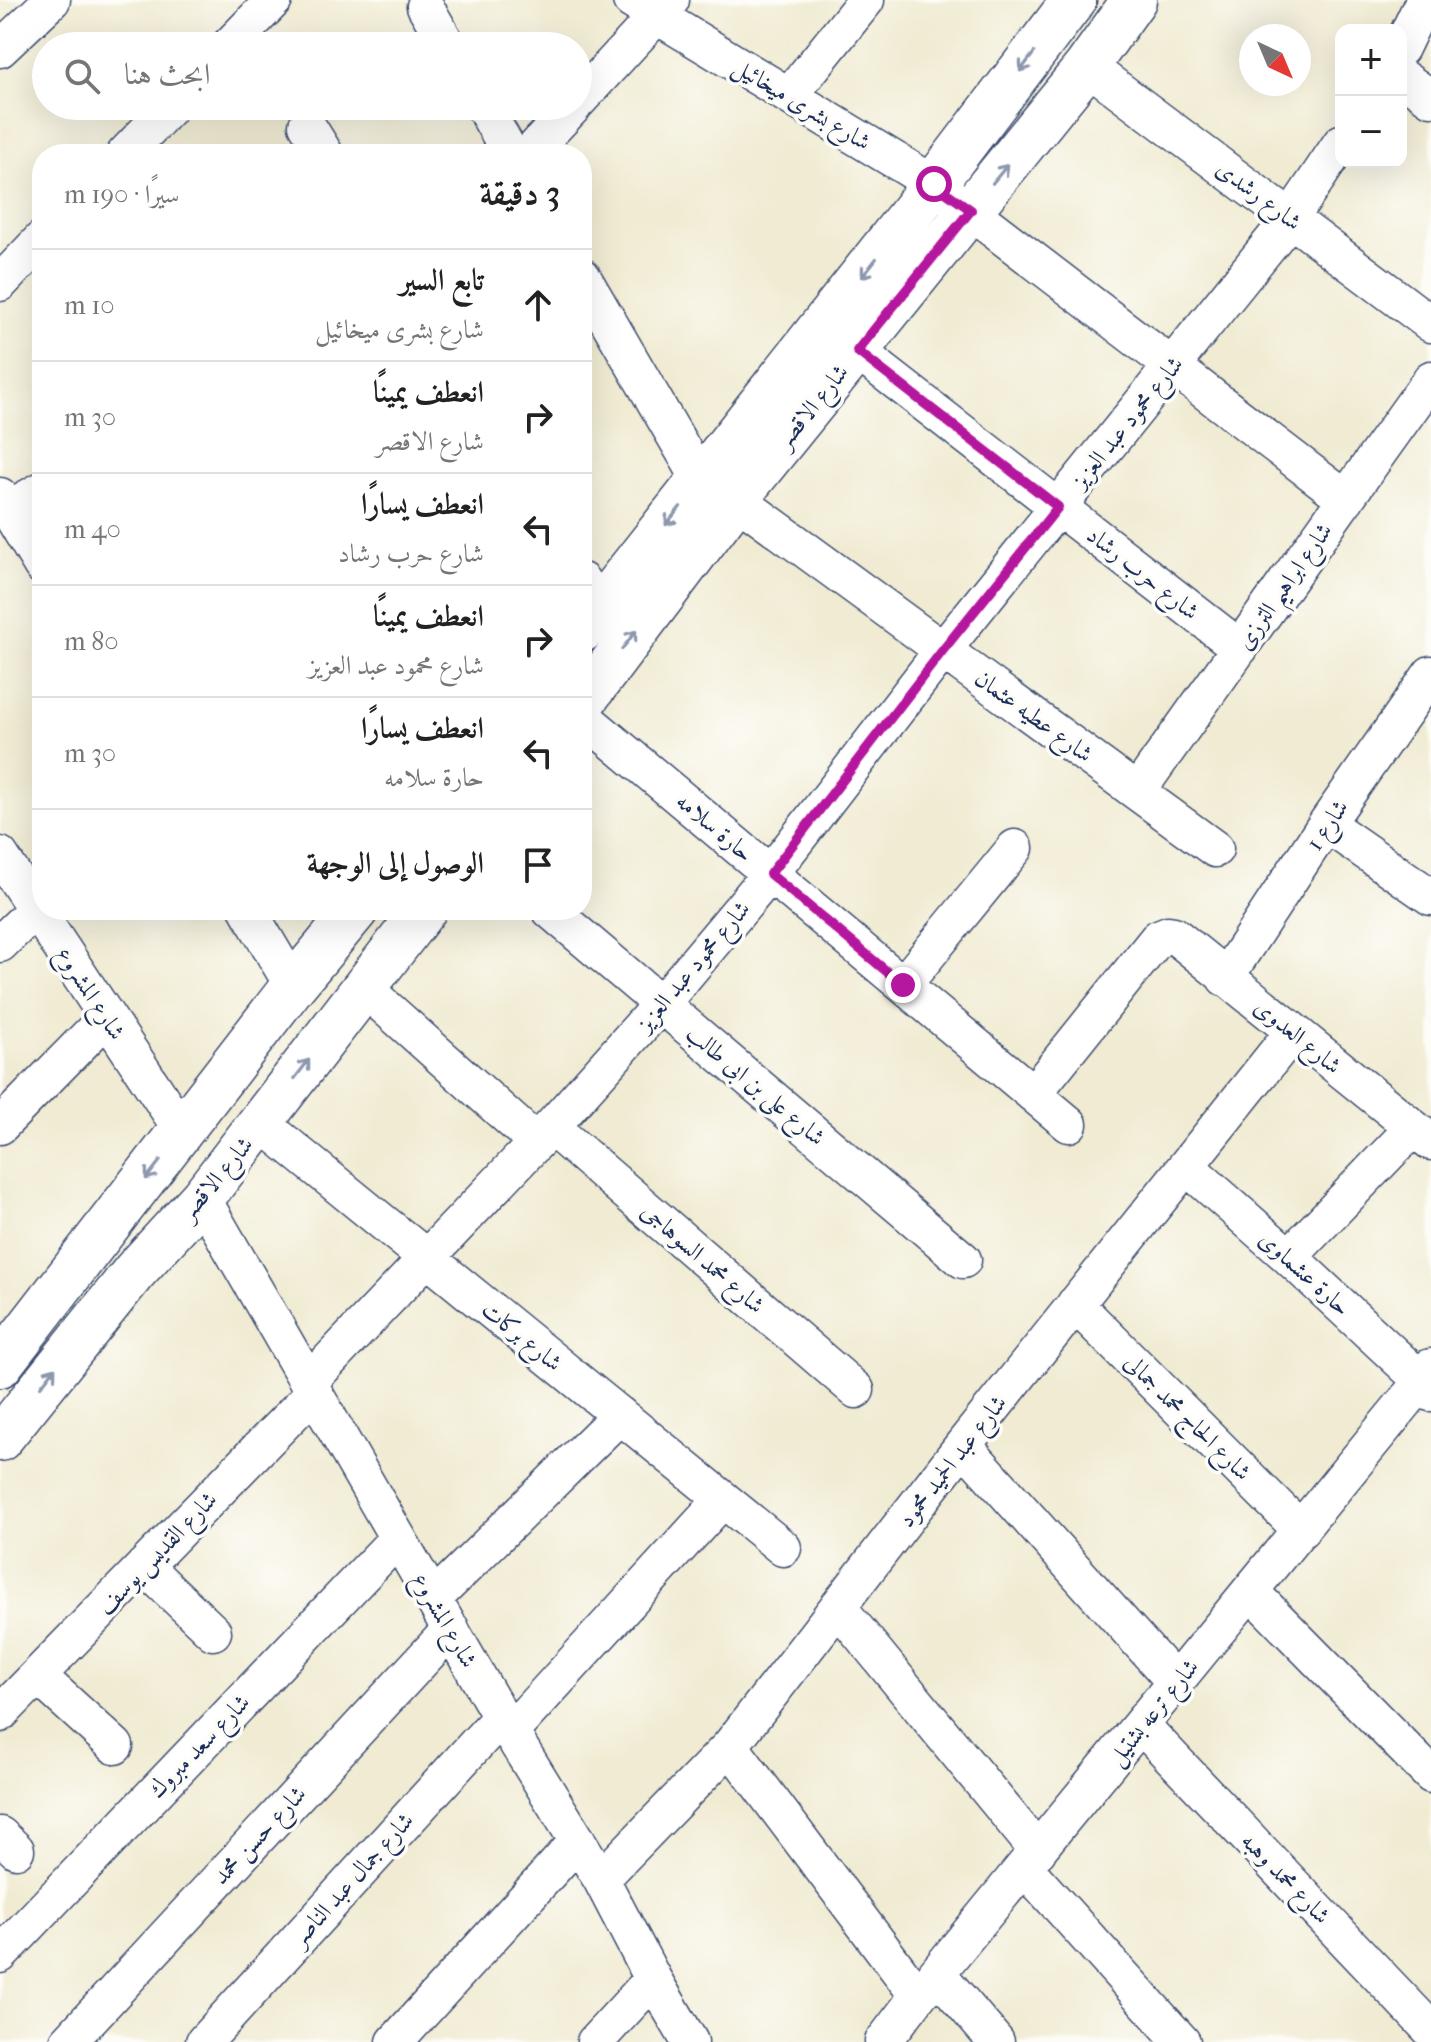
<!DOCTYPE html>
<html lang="ar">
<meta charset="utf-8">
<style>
body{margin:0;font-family:"IM FELL French Canon",Amiri,serif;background:#f6f6f6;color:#222;direction:rtl}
.controls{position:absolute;right:24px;top:24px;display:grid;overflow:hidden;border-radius:16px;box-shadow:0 8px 32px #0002}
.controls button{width:72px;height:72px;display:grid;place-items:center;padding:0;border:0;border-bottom:2px solid #e0e0e0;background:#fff;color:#222;font:40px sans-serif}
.compass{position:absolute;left:1239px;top:24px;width:72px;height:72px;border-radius:50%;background:#fff;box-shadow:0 8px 32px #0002;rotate:136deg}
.stop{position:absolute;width:24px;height:24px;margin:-18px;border:6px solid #b5179e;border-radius:50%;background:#fff}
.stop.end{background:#b5179e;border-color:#fff;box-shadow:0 2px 8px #0008}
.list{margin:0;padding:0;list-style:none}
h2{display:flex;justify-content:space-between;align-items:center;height:104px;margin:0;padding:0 32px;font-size:34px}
h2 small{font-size:26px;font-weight:400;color:#767676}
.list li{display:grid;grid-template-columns:52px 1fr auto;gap:24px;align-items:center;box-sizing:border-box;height:112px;padding:0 32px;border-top:2px solid #e0e0e0}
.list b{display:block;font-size:30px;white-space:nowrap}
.list p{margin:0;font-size:26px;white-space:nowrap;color:#767676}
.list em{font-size:26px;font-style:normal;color:#767676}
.icon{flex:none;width:44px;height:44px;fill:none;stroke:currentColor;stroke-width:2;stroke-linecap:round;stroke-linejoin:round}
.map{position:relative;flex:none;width:1431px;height:2042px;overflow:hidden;direction:ltr}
.search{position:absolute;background:#fff;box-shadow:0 8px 32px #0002;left:32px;top:32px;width:560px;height:88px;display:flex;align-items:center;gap:20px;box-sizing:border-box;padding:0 28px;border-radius:44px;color:#767676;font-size:30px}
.panel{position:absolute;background:#fff;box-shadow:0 8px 32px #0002;left:32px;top:144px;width:560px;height:776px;border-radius:32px;direction:rtl}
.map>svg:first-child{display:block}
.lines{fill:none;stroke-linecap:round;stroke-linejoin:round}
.minor-casing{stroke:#3b4b6f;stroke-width:39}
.tertiary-casing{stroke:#3b4b6f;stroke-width:47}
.minor{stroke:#fff;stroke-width:36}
.tertiary{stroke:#fff;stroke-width:44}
.oneway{stroke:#8d97ae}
.route{stroke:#b5179e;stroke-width:10}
.labels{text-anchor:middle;stroke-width:7;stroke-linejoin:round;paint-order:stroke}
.street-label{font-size:24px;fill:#1b2f5e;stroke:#fdfcf7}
</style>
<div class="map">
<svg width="1431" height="2042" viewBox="0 0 1431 2042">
<rect width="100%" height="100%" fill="#fdfcf7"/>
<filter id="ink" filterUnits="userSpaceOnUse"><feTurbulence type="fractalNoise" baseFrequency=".0125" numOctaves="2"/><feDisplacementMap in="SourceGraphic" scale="16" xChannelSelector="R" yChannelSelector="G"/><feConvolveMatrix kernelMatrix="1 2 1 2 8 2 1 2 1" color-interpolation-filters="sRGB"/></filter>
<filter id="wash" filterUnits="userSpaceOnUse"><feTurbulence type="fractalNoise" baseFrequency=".006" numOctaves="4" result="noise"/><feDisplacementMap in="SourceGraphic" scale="32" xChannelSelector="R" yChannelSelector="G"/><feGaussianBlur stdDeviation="1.8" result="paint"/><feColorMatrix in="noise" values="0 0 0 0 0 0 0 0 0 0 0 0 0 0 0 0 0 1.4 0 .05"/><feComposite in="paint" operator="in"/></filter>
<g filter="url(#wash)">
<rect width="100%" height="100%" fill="#f0ebd2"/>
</g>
<g filter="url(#ink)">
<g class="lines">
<defs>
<path id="minor" d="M 631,0 L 934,184 L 1346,499
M 425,6 L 448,46
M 229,46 L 274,0
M 1401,48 L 1424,0
M 0,49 L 52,0
M 1087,66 L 1431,324
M 1401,77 L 1431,98
M 789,96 L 866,0
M 578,101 L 671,0
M 483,106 L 511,154
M 307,125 L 325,154
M 125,154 L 171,106
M 529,154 L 574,106
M 582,276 L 701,481
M 0,283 L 42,239
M 857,351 L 1240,648
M 0,496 L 42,566
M 736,499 L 1215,849
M 8,509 L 42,490
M 582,581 L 599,609
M 582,716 L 1069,1124
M 1137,792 L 1431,379
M 1326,824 L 1431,897
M 0,855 L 183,1132
M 248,910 L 293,986
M 550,910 L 963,1260
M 0,944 L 36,909
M 1225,978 L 1326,824 L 1431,674
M 903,985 L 1015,848
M 364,988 L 536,1142
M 1033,1094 L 1158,938 L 1168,934 L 1174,935 L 1431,1142
M 261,1123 L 783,1548
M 0,1126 L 107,1017
M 551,1127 L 856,1390
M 202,1198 L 501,1717 L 601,1879 L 653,1979 L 690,2042
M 1289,1257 L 1413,1128
M 1075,1304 L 1301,1530
M 308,1383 L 551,1127 L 661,1004 L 770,874 L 943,650 L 1290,219 L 1341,143
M 963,1445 L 1176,1683
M 144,1566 L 213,1632
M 1251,1592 L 1431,1775
M 433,1599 L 620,1415
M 839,1608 L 1038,1851
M 38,1676 L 115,1746
M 0,1714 L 314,1392
M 1141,1725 L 1431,2030
M 510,1732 L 723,1499
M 730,1746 L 918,1996
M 0,1835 L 16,1850
M 1024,1867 L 1182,2042
M 601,1879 L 730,1746 L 963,1445 L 1293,1032
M 0,1955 L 398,1538
M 937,1973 L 996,2042
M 68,2042 L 451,1629
M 204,2042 L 501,1717
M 395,2042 L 578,1841
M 595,2042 L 653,1979
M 883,2042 L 918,1996 L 1422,1381 L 1289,1257 L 1186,1166"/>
<path id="tertiary" d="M 582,630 L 934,184 L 1074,0
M 582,703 L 736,499 L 1087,66 L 1134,0
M 0,1365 L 293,986 L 356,910
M 1431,1371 L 1422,1381 L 1431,1389
M 0,1439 L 134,1272 L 202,1198 L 424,910"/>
</defs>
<use href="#minor" class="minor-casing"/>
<use href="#tertiary" class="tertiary-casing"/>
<use href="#minor" class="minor"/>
<use href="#tertiary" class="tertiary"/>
</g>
<defs><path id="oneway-shaft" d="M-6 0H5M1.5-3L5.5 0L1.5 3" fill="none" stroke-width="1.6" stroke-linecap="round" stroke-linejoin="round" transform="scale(2)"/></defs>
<g class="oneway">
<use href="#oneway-shaft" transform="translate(1027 62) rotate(127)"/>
<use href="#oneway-shaft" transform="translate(1000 174) rotate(-51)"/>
<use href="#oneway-shaft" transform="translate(869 268) rotate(128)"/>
<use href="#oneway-shaft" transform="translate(673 516) rotate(129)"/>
<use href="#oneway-shaft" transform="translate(629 640) rotate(-53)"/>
<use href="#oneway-shaft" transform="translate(302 1069) rotate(-53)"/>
<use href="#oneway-shaft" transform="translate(153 1170) rotate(128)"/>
<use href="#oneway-shaft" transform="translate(48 1377) rotate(-52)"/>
</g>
</g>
<g class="lines" filter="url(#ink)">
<path class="route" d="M 903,985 L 770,874 L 943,650 L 1058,507 L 857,351 L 971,210 L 934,184"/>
</g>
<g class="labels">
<g class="street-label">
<text transform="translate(802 104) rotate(31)" y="8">شارع بشرى ميخائيل</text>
<text transform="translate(1259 195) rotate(37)" y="8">شارع رشدى</text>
<text transform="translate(812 406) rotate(-51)" y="8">شارع الاقصر</text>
<text transform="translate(1127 422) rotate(-51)" y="8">شارع محمود عبد العزيز</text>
<text transform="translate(1143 573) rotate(38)" y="8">شارع حرب رشاد</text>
<text transform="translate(1284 586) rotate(-55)" y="8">شارع ابراهيم الترزى</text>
<text transform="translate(1034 716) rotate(36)" y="8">شارع عطيه عثمان</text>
<text transform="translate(1327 825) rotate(-56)" y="8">شارع 1</text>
<text transform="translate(715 827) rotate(40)" y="8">حارة سلامه</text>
<text transform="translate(693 966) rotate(-50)" y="8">شارع محمود عبد العزيز</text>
<text transform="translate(91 993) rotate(57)" y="8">شارع المشروع</text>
<text transform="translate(1298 1036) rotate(39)" y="8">شارع العدوى</text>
<text transform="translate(756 1085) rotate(40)" y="8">شارع على بن ابى طالب</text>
<text transform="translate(216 1178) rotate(-50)" y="8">شارع الاقصر</text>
<text transform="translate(703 1258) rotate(41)" y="8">شارع محمد السوهاجى</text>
<text transform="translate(1305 1273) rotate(42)" y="8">حارة عشماوى</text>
<text transform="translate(522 1336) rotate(39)" y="8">شارع بركات</text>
<text transform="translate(1188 1417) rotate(45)" y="8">شارع الحاج محمد جمالى</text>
<text transform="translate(952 1461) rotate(-52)" y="8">شارع عبد الحميد محمود</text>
<text transform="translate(157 1553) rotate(-46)" y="8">شارع القديس يوسف</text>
<text transform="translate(445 1620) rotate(60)" y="8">شارع المشروع</text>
<text transform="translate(1153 1712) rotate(-51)" y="8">شارع ترعه بشتيل</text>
<text transform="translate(199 1746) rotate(-46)" y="8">شارع سعد مبروك</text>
<text transform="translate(259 1835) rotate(-47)" y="8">شارع حسن محمد</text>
<text transform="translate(1286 1878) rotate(46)" y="8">شارع محمد وهبه</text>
<text transform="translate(352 1879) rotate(-48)" y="8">شارع جمال عبد الناصر</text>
</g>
</g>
</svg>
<div class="controls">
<button>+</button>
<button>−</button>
</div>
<svg class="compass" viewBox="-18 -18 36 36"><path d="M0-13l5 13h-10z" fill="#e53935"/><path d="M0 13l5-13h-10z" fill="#767676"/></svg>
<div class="stop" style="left:934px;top:184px"></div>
<div class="stop end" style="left:903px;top:985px"></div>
<div class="search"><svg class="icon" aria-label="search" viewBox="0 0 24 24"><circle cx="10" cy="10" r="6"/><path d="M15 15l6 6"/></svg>ابحث هنا</div>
<section class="panel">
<h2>3 دقيقة<small>سيرًا · 190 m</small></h2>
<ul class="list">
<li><svg class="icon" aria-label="ahead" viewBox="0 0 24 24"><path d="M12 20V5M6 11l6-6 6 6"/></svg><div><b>تابع السير</b><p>شارع بشرى ميخائيل</p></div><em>10 m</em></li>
<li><svg class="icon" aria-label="right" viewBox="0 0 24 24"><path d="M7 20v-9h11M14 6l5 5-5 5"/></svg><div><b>انعطف يمينًا</b><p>شارع الاقصر</p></div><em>30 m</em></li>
<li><svg class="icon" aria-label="left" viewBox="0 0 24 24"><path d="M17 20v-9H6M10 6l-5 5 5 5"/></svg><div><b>انعطف يسارًا</b><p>شارع حرب رشاد</p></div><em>40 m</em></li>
<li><svg class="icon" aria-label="right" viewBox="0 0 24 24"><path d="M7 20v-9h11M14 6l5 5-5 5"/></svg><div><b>انعطف يمينًا</b><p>شارع محمود عبد العزيز</p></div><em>80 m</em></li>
<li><svg class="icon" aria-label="left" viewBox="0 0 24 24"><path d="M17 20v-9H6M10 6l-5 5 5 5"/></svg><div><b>انعطف يسارًا</b><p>حارة سلامه</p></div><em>30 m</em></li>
<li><svg class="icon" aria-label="arrive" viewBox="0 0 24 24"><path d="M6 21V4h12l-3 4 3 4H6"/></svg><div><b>الوصول إلى الوجهة</b></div></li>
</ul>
</section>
</div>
